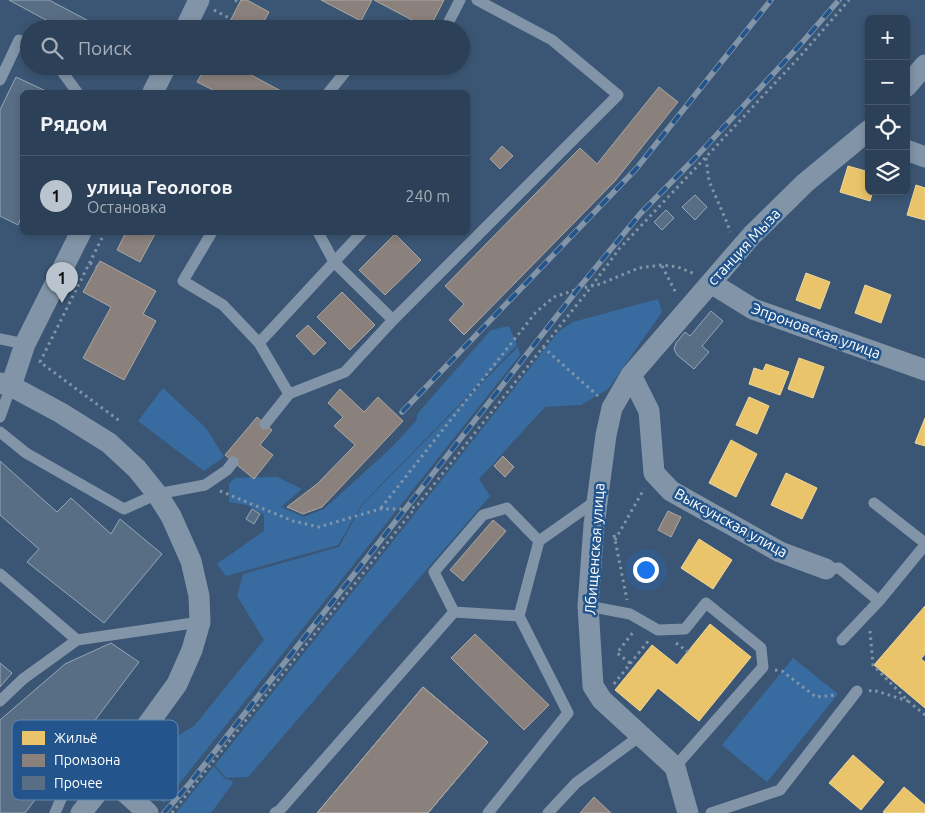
<!DOCTYPE html>
<html lang="ru">
<meta charset="utf-8">
<style>
body{margin:0;font-family:Ubuntu,sans-serif;background:#384b61;color:#f1f3f6}
.controls{position:absolute;right:15px;top:15px;display:grid;overflow:hidden;border-radius:8px;box-shadow:0 2px 8px #0003}
.controls button{width:45px;height:45px;display:grid;place-items:center;padding:0;border:0;border-bottom:1px solid #48596d;background:#2c4057;color:#f1f3f6;font:25px sans-serif}
.you{position:absolute;left:645px;top:569px;width:18px;height:18px;margin:-12px;border:4px solid #fff;border-radius:50%;background:#1a73e8;box-shadow:0 0 0 8px #1a73e833}
.badge{display:grid;place-items:center;width:32px;height:32px;border-radius:50%;background:#bac4ce;color:#111;font-size:16px;font-weight:700}
.pin{position:absolute;translate:-50% -41px;filter:drop-shadow(0 1px 2px #0008)}
.pin::after{content:'';position:absolute;top:26px;width:18px;height:15px;background:inherit;clip-path:polygon(0 0,100% 0,50% 100%)}
.list{margin:0;padding:0;list-style:none}
h2{display:flex;justify-content:space-between;align-items:center;height:65px;margin:0;padding:0 20px;font-size:21px}
h2 small{font-size:16px;font-weight:400;color:#a6afba}
.list li{display:grid;grid-template-columns:32px 1fr auto;gap:15px;align-items:center;box-sizing:border-box;height:80px;padding:0 20px;border-top:1px solid #48596d}
.list b{display:block;font-size:19px;white-space:nowrap}
.list p{margin:0;font-size:16px;white-space:nowrap;color:#a6afba}
.list em{font-size:16px;font-style:normal;color:#a6afba}
.icon{flex:none;width:28px;height:28px;fill:none;stroke:currentColor;stroke-width:2;stroke-linecap:round;stroke-linejoin:round}
.map{position:relative;flex:none;width:925px;height:813px;overflow:hidden}
.search{position:absolute;background:#2c4057;box-shadow:0 2px 8px #0003;left:20px;top:20px;width:450px;height:55px;display:flex;align-items:center;gap:12px;box-sizing:border-box;padding:0 18px;border-radius:28px;color:#a6afba;font-size:19px}
.panel{position:absolute;background:#2c4057;box-shadow:0 2px 8px #0003;left:20px;top:90px;width:450px;height:145px;border-radius:8px}
.map>svg:first-child{display:block}
.green{fill:#386ca1}
.homes{fill:#e9c46a;stroke:#f0d697}
.industry{fill:#8a817c;stroke:#ada7a3}
.building{fill:#586e85;stroke:#96a6b7}
.lines{fill:none;stroke-linecap:round;stroke-linejoin:round}
.path{stroke:#8295a8;stroke-width:3;stroke-dasharray:2.5 4;stroke-linecap:butt}
.service{stroke:#8295a8;stroke-width:11}
.minor{stroke:#8295a8;stroke-width:21}
.rail-casing{stroke:#8294a7;stroke-width:5.5}
.rail{stroke:#23558c;stroke-width:4;stroke-dasharray:11;stroke-linecap:butt}
.labels{text-anchor:middle;stroke-width:5;stroke-linejoin:round;paint-order:stroke}
.street-label{font-size:15px;fill:#fff;stroke:#23558c}
.key{fill:#23558c;stroke:#6588ae;stroke-width:1}
.key-label{font-size:14px;fill:#fff}
</style>
<div class="map">
<svg width="925" height="813" viewBox="0 0 925 813">
<rect width="100%" height="100%" fill="#3b5674"/>
<path class="green" d="M 658,299 L 662,312 L 608,389 L 581,405 L 545,407 L 479,479 L 490,496 L 248,777 L 226,778 L 215,765 L 486,424 L 559,331 L 573,322 Z
M 509,326 L 517,345 L 362,504 L 338,545 L 226,576 L 217,564 L 264,531 L 264,515 L 247,505 L 229,502 L 229,484 L 235,478 L 277,477 L 302,489 L 281,507 L 304,517 L 324,509 L 389,450 L 416,421 L 418,413 L 491,330 Z
M 518,347 L 520,355 L 164,803 L 149,789 L 146,777 L 154,761 L 169,741 L 194,726 L 264,640 L 237,596 L 243,574 L 339,547 L 363,504 L 456,409 Z
M 163,388 L 206,428 L 224,457 L 204,471 L 138,421 Z
M 793,658 L 838,694 L 767,782 L 722,745 Z
M 214,766 L 225,779 L 231,780 L 233,783 L 211,813 L 176,813 Z"/>
<path class="homes" d="M 848,166 L 869,172 L 869,191 L 873,191 L 870,201 L 840,192 Z
M 916,185 L 925,188 L 925,220 L 907,215 Z
M 806,273 L 830,282 L 820,309 L 796,300 Z
M 865,285 L 891,295 L 881,323 L 855,313 Z
M 799,358 L 824,367 L 813,398 L 788,389 Z
M 766,364 L 789,372 L 780,395 L 749,384 L 754,368 L 763,371 Z
M 749,397 L 769,406 L 757,434 L 736,425 Z
M 925,418 L 925,446 L 915,443 Z
M 731,440 L 757,454 L 736,497 L 709,483 Z
M 786,473 L 817,488 L 802,519 L 771,505 Z
M 699,539 L 732,560 L 713,589 L 681,568 Z
M 925,606 L 925,654 L 921,659 L 925,662 L 925,708 L 874,665 Z
M 710,624 L 751,657 L 699,721 L 658,688 L 640,711 L 615,690 L 652,645 L 677,665 Z
M 853,755 L 884,782 L 861,810 L 829,783 Z
M 904,787 L 925,805 L 925,813 L 885,813 L 883,812 Z"/>
<path class="industry" d="M 241,0 L 247,0 L 269,12 L 260,29 L 226,29 Z
M 321,0 L 372,0 L 361,21 Z
M 374,0 L 444,0 L 429,29 Z
M 206,66 L 239,66 L 238,68 L 283,92 L 217,92 L 197,82 Z
M 659,87 L 678,102 L 615,181 L 464,335 L 449,320 L 464,304 L 445,286 L 580,148 L 597,164 Z
M 502,146 L 513,156 L 500,169 L 490,159 Z
M 126,232 L 156,232 L 140,262 L 117,250 Z
M 395,234 L 421,260 L 385,295 L 359,270 Z
M 100,261 L 156,291 L 143,314 L 156,321 L 124,380 L 83,358 L 111,307 L 83,292 Z
M 342,292 L 375,325 L 350,350 L 317,317 Z
M 308,325 L 326,343 L 314,355 L 296,336 Z
M 340,389 L 364,412 L 378,397 L 403,421 L 322,507 L 303,514 L 287,507 L 317,484 L 355,445 L 334,426 L 343,417 L 328,403 Z
M 257,417 L 272,430 L 260,445 L 273,455 L 254,479 L 225,455 Z
M 503,456 L 514,467 L 505,477 L 494,466 Z
M 668,511 L 681,517 L 671,537 L 658,530 Z
M 493,520 L 506,531 L 463,581 L 450,570 Z
M 475,634 L 549,705 L 524,730 L 451,658 Z
M 423,687 L 488,742 L 428,813 L 317,813 Z
M 423,687 L 488,742 L 428,813 L 317,813 Z
M 594,797 L 611,813 L 580,813 Z"/>
<path class="building" d="M 9,0 L 49,0 L 104,29 L 58,29 L 59,27 Z
M 16,77 L 48,92 L 22,92 L 22,215 L 18,225 L 0,216 L 0,110 Z
M 695,195 L 707,207 L 695,220 L 682,207 Z
M 666,210 L 674,218 L 662,230 L 654,222 Z
M 711,311 L 723,321 L 702,346 L 709,352 L 694,369 L 677,355 L 674,349 L 676,343 L 685,332 L 690,336 Z
M 0,461 L 57,512 L 71,498 L 111,534 L 120,519 L 162,554 L 104,623 L 27,562 L 39,549 L 0,515 Z
M 252,509 L 260,514 L 254,524 L 246,519 Z
M 111,643 L 139,662 L 25,813 L 0,813 L 0,720 L 65,664 Z
M 0,663 L 12,673 L 0,687 Z"/>
<g class="lines">
<path class="path" d="M 235,0 L 240,3
M 214,10 L 231,19
M 706,158 L 709,181 L 728,225 L 730,232
M 105,232 L 40,362 L 121,422
M 90,263 L 97,267
M 662,266 L 676,293
M 543,347 L 598,396
M 220,491 L 293,521 L 319,527 L 380,509 L 406,509 L 416,507 L 591,287 L 619,249 L 706,157 L 804,52 L 849,0
M 381,508 L 536,312 L 554,297 L 578,289 L 600,284 L 639,268 L 661,265 L 678,267 L 695,274
M 614,535 L 627,600
M 615,540 L 644,489
M 870,631 L 873,665 L 908,701 L 925,715
M 676,643 L 688,652
M 630,663 L 617,653 L 634,631
M 775,670 L 782,671 L 816,697 L 836,695
M 614,684 L 649,640
M 869,691 L 873,690 L 908,701
M 172,813 L 415,508"/>
<path class="service" d="M 445,29 L 460,0
M 58,66 L 77,92
M 0,80 L 19,40 L 29,44
M 329,92 L 350,66
M 212,232 L 183,281 L 223,305 L 259,343 L 289,394 L 265,424
M 318,232 L 334,262 L 393,320
M 0,339 L 25,344
M 259,343 L 362,232
M 289,394 L 345,372 L 393,320 L 618,95 L 552,40 L 477,0
M 0,417 L 11,386
M 0,432 L 26,453 L 124,509 L 157,494 L 205,485 L 227,470 L 233,462
M 874,503 L 925,543
M 539,541 L 597,500
M 826,569 L 839,568 L 879,601
M 0,574 L 77,640 L 200,622
M 588,606 L 630,614 L 658,630 L 685,629 L 706,603 L 761,648 L 763,667 L 675,767
M 454,612 L 434,572 L 483,515 L 507,508 L 539,541 L 519,616
M 842,640 L 879,601 L 925,545
M 0,701 L 23,679 L 77,640
M 55,813 L 78,760
M 275,813 L 280,810 L 454,612 L 519,616 L 568,713 L 488,813
M 548,813 L 576,783 L 640,736
M 711,813 L 780,790 L 857,691"/>
<path class="minor" d="M 185,29 L 199,0
M 906,87 L 925,65
M 153,92 L 166,66
M 906,150 L 925,157
M 711,283 L 753,309 L 925,370
M 631,375 L 649,411 L 654,473 L 671,491 L 780,552 L 826,569
M 0,383 L 11,386 L 61,413 L 109,443 L 137,469 L 157,494 L 171,516 L 191,561 L 199,596 L 200,622 L 192,650 L 177,684 L 109,778 L 81,813
M 11,386 L 25,344 L 81,232
M 109,778 L 148,813
M 688,813 L 675,767 L 602,700 L 593,686 L 588,606 L 594,525 L 606,435 L 612,408 L 631,375 L 752,235 L 805,183 L 869,130"/>
<defs>
<path id="rail" d="M 402,412 L 636,169 L 771,0
M 164,813 L 190,783 L 578,289 L 640,214 L 696,157 L 799,46 L 839,0"/>
</defs>
<use href="#rail" class="rail-casing"/>
<use href="#rail" class="rail"/>
</g>
<g class="labels">
<g class="street-label">
<text transform="translate(744 247) rotate(-47)" y="5">станция Мыза</text>
<text transform="translate(816 331) rotate(20)" y="5">Эпроновская улица</text>
<text transform="translate(731 523) rotate(29)" y="5">Выксунская улица</text>
<text transform="translate(595 549) rotate(-86)" y="5">Лбищенская улица</text>
</g>
</g>
<rect x="12" y="720" width="166" height="80" rx="8" class="key"/>
<rect x="22" y="731" width="23" height="14" fill="#e9c46a"/>
<rect x="22" y="754" width="23" height="13" fill="#8a817c"/>
<rect x="22" y="776" width="23" height="14" fill="#586e85"/>
<g class="key-label">
<text x="54" y="743">Жильё</text>
<text x="54" y="765">Промзона</text>
<text x="54" y="788">Прочее</text>
</g>
</svg>
<div class="controls">
<button>+</button>
<button>−</button>
<button><svg class="icon" aria-label="locate" viewBox="0 0 24 24"><circle cx="12" cy="12" r="6"/><path d="M12 2v4M12 18v4M2 12h4M18 12h4"/></svg></button>
<button><svg class="icon" aria-label="layers" viewBox="0 0 24 24"><path d="M12 4l9 5-9 5-9-5zM3 14l9 5 9-5"/></svg></button>
</div>
<div class="you"></div>
<div class="pin badge" style="left:62px;top:303px">1</div>
<div class="search"><svg class="icon" aria-label="search" viewBox="0 0 24 24"><circle cx="10" cy="10" r="6"/><path d="M15 15l6 6"/></svg>Поиск</div>
<section class="panel">
<h2>Рядом<small></small></h2>
<ul class="list">
<li><span class="badge">1</span><div><b>улица Геологов</b><p>Остановка</p></div><em>240 m</em></li>
</ul>
</section>
</div>
